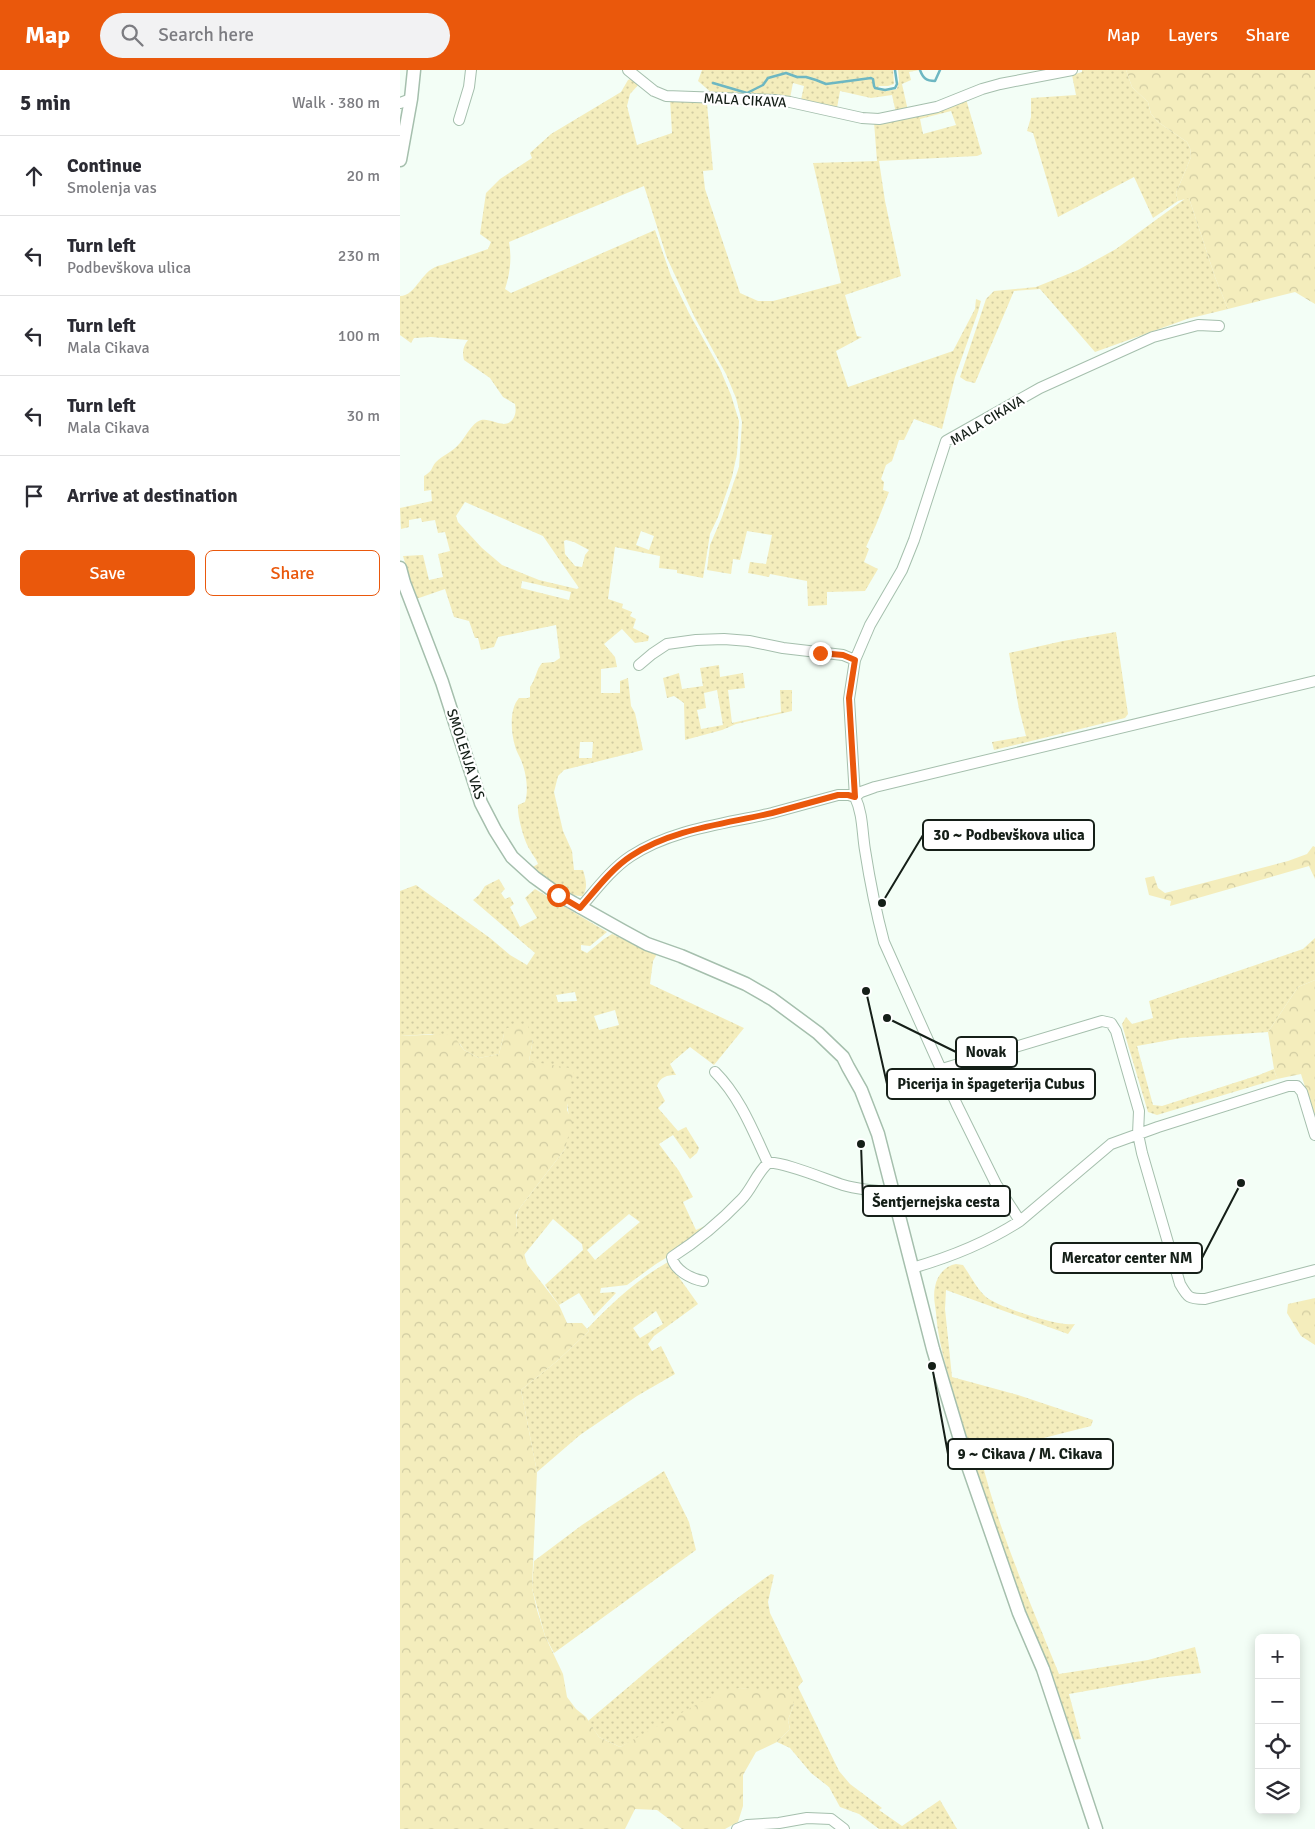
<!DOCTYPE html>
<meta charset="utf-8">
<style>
body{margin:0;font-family:Signika,sans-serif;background:#f2f2f3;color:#2b2b33}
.controls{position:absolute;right:15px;bottom:15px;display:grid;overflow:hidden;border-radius:8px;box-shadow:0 2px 12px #0003}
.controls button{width:45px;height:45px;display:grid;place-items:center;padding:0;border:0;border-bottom:1px solid #e1e1e2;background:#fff;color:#2b2b33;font:25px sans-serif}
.stop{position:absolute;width:15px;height:15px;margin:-11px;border:4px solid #ea580c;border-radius:50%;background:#fff}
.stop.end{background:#ea580c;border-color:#fff;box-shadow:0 1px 5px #0008}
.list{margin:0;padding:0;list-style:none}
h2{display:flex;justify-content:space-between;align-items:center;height:65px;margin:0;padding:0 20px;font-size:21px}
h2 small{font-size:16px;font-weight:400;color:#7c7c81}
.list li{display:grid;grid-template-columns:32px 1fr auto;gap:15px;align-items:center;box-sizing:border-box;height:80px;padding:0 20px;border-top:1px solid #e1e1e2}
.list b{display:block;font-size:19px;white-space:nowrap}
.list p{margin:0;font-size:16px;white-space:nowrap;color:#7c7c81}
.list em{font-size:16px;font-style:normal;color:#7c7c81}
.actions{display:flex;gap:10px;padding:15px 20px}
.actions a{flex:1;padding:11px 0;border:1px solid #ea580c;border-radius:8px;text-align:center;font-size:18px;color:#ea580c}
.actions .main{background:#ea580c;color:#fff}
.icon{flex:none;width:28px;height:28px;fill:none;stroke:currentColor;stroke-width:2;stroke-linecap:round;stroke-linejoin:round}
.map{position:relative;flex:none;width:915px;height:1759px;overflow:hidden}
header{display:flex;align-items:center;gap:30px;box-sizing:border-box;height:70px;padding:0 25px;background:#ea580c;color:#fff}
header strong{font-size:24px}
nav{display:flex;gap:28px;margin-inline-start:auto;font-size:18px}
.search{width:350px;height:45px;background:#f2f2f3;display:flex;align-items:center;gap:12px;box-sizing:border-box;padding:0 18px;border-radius:28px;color:#7c7c81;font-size:19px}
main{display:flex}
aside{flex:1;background:#fff}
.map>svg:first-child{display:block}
.grass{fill:url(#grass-dots);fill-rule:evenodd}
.forest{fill:url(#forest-crowns)}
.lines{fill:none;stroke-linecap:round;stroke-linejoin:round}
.stream{stroke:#6db7c2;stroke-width:2.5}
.minor-casing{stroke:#a5bfad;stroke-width:12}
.major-casing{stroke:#a5bfad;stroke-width:15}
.minor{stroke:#fff;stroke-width:10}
.major{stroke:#fff;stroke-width:12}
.route{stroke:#ea580c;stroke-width:6}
.labels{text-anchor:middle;stroke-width:4.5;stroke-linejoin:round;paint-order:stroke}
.street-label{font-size:14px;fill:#151f18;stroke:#fff}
.leader{fill:none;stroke:#151f18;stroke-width:2}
.callout-dot{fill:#151f18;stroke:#fff;stroke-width:2}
.callout{fill:#fff;stroke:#151f18;stroke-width:2}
.callout-label{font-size:15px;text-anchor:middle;font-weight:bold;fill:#151f18}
</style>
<header>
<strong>Map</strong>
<div class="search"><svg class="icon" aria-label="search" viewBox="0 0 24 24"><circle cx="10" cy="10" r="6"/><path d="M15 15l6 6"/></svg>Search here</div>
<nav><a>Map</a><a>Layers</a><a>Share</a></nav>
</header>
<main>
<aside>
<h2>5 min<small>Walk · 380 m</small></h2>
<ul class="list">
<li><svg class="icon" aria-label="ahead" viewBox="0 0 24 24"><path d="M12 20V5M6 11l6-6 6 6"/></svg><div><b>Continue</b><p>Smolenja vas</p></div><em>20 m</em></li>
<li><svg class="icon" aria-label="left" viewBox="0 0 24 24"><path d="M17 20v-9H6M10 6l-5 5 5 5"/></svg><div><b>Turn left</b><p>Podbevškova ulica</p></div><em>230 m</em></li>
<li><svg class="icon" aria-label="left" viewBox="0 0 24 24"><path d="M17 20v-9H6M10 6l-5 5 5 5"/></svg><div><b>Turn left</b><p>Mala Cikava</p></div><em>100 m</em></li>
<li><svg class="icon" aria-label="left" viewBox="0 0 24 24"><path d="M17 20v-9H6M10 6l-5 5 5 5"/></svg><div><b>Turn left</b><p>Mala Cikava</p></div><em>30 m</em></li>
<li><svg class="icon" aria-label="arrive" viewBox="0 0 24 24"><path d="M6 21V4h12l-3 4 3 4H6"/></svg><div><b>Arrive at destination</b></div></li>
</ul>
<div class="actions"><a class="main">Save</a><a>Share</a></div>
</aside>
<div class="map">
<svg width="915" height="1759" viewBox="0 0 915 1759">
<defs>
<pattern id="grass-dots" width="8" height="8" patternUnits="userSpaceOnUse" patternTransform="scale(1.25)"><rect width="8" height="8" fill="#f4edbc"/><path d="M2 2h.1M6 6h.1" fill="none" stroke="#d0cba1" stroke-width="1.8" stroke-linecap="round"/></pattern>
<pattern id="forest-crowns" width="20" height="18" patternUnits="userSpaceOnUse" patternTransform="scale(1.25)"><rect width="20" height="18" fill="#f4edbc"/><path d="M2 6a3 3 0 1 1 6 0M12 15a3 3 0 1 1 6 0" fill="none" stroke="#d0cba1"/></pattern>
</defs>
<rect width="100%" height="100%" fill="#f3fef6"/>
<path class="grass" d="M 302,0 L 493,0 L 494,14 L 488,16 L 479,16 L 478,18 L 487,21 L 497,19 L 499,10 L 498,0 L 519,0 L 509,2 L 511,10 L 502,14 L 508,41 L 496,43 L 492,25 L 471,28 L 440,21 L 437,38 L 401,30 L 404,16 L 393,13 L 390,28 L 313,24 L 298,11 Z
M 682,0 L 726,0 L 732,17 L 748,32 L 751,44 L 758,52 L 787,72 L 790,78 L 791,87 L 776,123 L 778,131 L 753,148 L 734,107 L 658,147 L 633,63 L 627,61 L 631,47 L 631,28 L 676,25 L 672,5 L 682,2 Z
M 233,8 L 240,13 L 230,24 L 227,36 L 237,75 L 272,63 L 270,29 L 301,30 L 307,34 L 313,100 L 303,101 L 305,119 L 340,223 L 358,231 L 373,231 L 441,213 L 413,93 L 477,91 L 474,52 L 566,29 L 582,84 L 577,86 L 479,91 L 485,131 L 501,206 L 445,225 L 457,266 L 462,267 L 436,281 L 448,317 L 553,281 L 575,239 L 576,229 L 581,231 L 578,242 L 555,307 L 542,359 L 514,349 L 504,370 L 499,370 L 492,391 L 486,395 L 481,409 L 484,412 L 483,420 L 489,422 L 476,455 L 466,477 L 469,479 L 464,492 L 478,499 L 465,521 L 427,522 L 427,535 L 408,536 L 407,511 L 370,504 L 369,507 L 348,503 L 350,492 L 366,494 L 372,465 L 347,461 L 340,490 L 333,489 L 331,504 L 307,500 L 310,475 L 322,447 L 339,397 L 342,352 L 336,328 L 326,304 L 294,246 L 267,188 L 244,116 L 109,172 C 112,189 110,203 105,219 L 111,223 L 255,160 L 271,206 L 289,243 L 320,299 L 331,325 L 339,351 L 337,384 L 332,407 L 318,447 L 310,464 L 303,508 L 277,503 L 277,500 L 259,498 L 260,486 L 215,477 L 208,529 L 223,534 L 222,538 L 232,542 L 230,546 L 236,549 L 233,558 L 249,566 L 248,571 L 235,573 L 222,559 L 204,574 L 215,587 L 217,597 L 201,599 L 201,623 L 220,623 L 220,611 L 228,608 L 231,636 L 235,643 L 243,680 L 164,700 L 158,706 L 154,722 L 163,761 L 172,781 L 174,800 L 183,800 C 186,810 188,817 183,826 C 164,827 147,809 131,798 L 138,794 C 136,788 133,786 130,780 C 124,771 117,745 118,735 L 125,732 C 129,720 126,702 121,690 C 119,685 116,681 115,676 C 111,663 109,639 119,628 L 128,628 L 130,627 L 130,617 C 136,609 136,600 142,593 L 154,592 L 160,588 L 156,555 L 98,567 L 94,577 L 81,580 L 78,568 L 75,568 L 69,551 L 54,547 L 45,519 L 16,529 L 3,486 L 23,485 L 29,510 L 43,507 L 38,484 L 50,481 L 45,462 L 38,463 L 35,450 L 22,452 L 21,448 L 9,450 L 9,457 L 1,459 L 0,438 L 32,431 L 31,420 L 24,421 L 24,406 C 34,400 30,399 36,392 C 43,385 53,382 60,373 C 66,366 70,357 77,352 C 89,344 103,362 113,349 C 116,344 116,340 115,334 L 103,327 L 90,308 L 64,290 C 62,281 63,277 68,270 L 31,267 L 14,268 L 11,273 L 0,265 L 0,226 C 17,226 21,198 42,195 L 88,179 L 91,172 L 80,164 L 86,123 L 100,109 L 132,88 L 130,83 L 151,64 L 221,22 L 228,10 ZM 551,41 L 556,55 L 523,64 L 520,49 ZM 65,432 L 143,466 L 179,518 L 177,519 L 139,510 L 102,495 L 82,478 L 58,452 L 56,446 ZM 241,461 L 254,466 L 249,480 L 236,475 ZM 166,470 L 174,472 L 189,480 L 185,485 L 182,497 L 175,496 L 165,484 L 164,471 ZM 122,511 L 171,522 L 169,530 L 121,518 ZM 180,672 L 193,672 L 192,688 L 179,688 Z
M 786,128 L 789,128 L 815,207 L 828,239 L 787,249 L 695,282 L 640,219 L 614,221 L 575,313 L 566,311 L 560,307 L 586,229 L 594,221 L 636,217 L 678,200 L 716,179 Z
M 716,562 L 728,644 L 725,648 L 594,680 L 592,672 L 626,666 L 619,639 L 609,583 L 663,571 Z
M 319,595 L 320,607 L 343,603 L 345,618 L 328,620 L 332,653 L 381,642 L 380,620 L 392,620 L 392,641 L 336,654 L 322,660 L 285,670 L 284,633 L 274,626 L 267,628 L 263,608 L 279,603 L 282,619 L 303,616 L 300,598 ZM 317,620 L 323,655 L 301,659 L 297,640 L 306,638 L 304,623 Z
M 99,809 L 105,819 L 101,823 L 105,829 L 110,827 L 114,834 L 110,837 L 120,857 L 137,848 L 125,828 L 135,819 L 207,862 L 190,876 L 181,875 L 181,880 L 187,883 L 204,869 L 212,864 L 257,884 L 253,891 L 250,914 L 344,958 L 314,995 L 290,977 L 270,994 L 276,1005 C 267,1005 260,1007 257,1016 L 265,1031 L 258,1038 L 278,1061 L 286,1057 L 299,1078 L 297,1083 L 290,1089 L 273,1065 L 259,1074 L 279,1101 L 293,1127 L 283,1132 L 296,1160 L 316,1151 L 295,1170 L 256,1194 L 227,1215 L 201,1218 L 200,1223 L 214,1222 L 216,1223 L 194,1246 L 179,1223 L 159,1235 L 145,1215 L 183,1180 L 182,1174 L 153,1149 L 124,1185 C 120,1170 112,1153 119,1139 L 165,1079 L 169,1047 L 167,1033 L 129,991 L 133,969 L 104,964 L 99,984 L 79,988 L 64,980 L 60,974 L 32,964 L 0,966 L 0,821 L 16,815 L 90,868 L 110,885 L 127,895 L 135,883 L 73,830 L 79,825 L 85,816 ZM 175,922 L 177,931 L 158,932 L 156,925 ZM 215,940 L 219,955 L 199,960 L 194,946 ZM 229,1144 L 240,1152 L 195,1190 L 187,1180 Z
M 915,868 L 915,910 L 898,917 L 868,962 L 781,968 L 737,976 L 753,1035 L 762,1036 L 859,1005 L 874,999 L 877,1009 L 757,1045 L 748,1042 L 723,958 L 722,954 L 726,947 L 732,954 L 753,948 L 749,931 L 903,879 Z
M 268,1192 L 298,1234 L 254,1266 L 248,1274 L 252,1281 L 261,1276 L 275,1304 L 237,1326 L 180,1365 L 137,1402 L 121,1320 L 157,1291 L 189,1261 L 187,1259 C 214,1231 235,1211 268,1192 ZM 256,1241 L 263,1254 L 240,1268 L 233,1258 Z
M 556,1194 L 563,1195 C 570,1205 577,1219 586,1227 C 598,1237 659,1257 675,1254 L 668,1264 L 546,1220 L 545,1239 L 552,1307 L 618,1325 L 693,1350 L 691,1356 L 580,1384 C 598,1460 630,1532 659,1604 L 748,1590 L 795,1577 L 801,1603 L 759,1608 L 669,1624 L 681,1669 L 673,1670 C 655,1608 627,1550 604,1490 C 584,1437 571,1382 555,1328 C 547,1300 538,1272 536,1243 C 535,1234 533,1226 535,1217 C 537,1205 545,1196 556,1194 Z
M 264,1401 L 289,1452 L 296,1480 L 154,1583 L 145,1566 L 132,1518 L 134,1491 L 182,1455 Z
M 371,1504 L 374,1505 L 368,1532 L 370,1543 L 403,1611 L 398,1617 L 439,1701 L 450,1714 L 482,1738 L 479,1740 L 502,1756 L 540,1730 L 557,1759 L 479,1759 L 459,1744 L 440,1737 L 429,1717 L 411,1703 L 390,1678 L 377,1672 L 390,1659 L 388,1650 L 394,1634 L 356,1620 L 340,1618 L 220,1677 L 199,1667 L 188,1651 C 248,1601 307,1548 371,1504 Z"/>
<path class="forest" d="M 726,0 L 915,0 L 915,234 L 895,222 L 828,239 L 815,207 L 789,128 L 778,131 L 776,123 L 791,87 L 790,78 L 787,72 L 758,52 L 751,44 L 748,32 L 732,17 Z
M 913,776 L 915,777 L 915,809 L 909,796 L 770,836 L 771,831 L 749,825 L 745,808 L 754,806 L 758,818 L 765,823 L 888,791 L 907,784 Z
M 915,910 L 915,1049 L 901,1004 L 877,1009 L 874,999 L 868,962 L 898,917 Z
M 127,954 L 133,969 L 129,991 L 175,999 L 169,1017 L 172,1026 L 167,1033 L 167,1040 L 172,1051 L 165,1079 L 119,1139 L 116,1145 L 116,1155 L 127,1194 L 159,1235 L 167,1253 L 182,1253 L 189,1261 L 157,1291 L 121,1320 L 137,1402 L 132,1518 L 137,1540 L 145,1566 L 163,1604 L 167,1627 L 176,1639 L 186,1647 L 199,1667 L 220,1677 L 321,1621 L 340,1618 L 382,1620 L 392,1628 L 394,1634 L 388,1650 L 390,1659 L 377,1672 L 356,1682 L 343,1705 L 343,1736 L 338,1752 L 325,1759 L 282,1759 L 257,1740 L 235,1739 L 225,1759 L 0,1759 L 0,966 L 46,964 L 55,968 L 64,980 L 79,988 L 99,984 L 104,964 L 107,958 Z
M 915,1228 L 915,1275 L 901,1266 L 887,1243 L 888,1234 Z"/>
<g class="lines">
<path class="stream" d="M 520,0 C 523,8 526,11 535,11 L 540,0
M 313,13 L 347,23 L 363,15 L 368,8 L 386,3 L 397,7 L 406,7 L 416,10 L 426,14 L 471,8 L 473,9 L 474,16 L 475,18 L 485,20 L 495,18 L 497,14 L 495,0"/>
<defs>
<path id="minor" d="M 228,0 L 254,21 L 266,26 L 375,30 L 390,32 L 462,48 L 479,49 L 537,37 L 582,19 L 600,14 L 672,0
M 0,33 L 11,29
M 59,50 L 69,17 L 71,0
M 239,595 L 252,584 L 267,574 L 296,570 L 324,569 L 349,571 L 383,578 L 443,585 L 455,590
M 455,727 L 449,629 L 455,590 L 470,555 L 502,500 L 514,470 L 546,371 L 640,318 L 753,267 L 798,255 L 819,256
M 455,727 L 461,722 L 475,717 L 915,611
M 180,838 C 195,821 211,799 231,786 C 272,759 325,754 372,743 C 394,737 416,731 438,725 L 449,725 L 455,727 C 463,744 462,762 465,780 C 470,812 476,842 484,872 L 557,1035 L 596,1114 L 620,1151 C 586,1173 551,1187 512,1198
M 542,999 L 702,951 L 711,953 L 716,961 L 739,1041 L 738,1064 L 742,1083 L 780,1214 C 788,1228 789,1229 805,1229 L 915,1200
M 315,1002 C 340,1027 353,1061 368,1093
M 620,1151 L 711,1074 L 758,1057 L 888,1016 L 897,1016 L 902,1022 L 915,1065
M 303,1211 C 291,1209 274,1200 272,1187 C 297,1171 320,1152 341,1130 C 352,1119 356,1104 368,1093 C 382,1091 427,1110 443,1115 C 460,1120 476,1121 494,1122
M 337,1759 L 347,1755 L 379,1753 L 407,1748 L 431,1749 L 444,1759"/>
<path id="major" d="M 0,90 L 11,29 L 14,0
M 0,498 L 4,513 L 42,612 L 81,733 L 95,760 L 112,787 L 134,807 L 159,825 L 223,861 L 247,874 L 281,886 L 346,914 L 372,929 L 418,963 L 443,987 L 448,997 L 461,1020 L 478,1064 L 533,1279 L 568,1396 L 619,1543 L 643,1599 L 696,1759"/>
</defs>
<use href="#minor" class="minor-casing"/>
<use href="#major" class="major-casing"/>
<use href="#minor" class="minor"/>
<use href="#major" class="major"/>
</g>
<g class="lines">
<path class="route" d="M 158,825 L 180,838 C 195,821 211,799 231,786 C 272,759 325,754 372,743 C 394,737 416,731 438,725 L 448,725 L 455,727 L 449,628 L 455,590 L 443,585 L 420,583"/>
</g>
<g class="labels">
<g class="street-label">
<text transform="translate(345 30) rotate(3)" y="5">MALA CIKAVA</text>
<text transform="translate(587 350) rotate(-31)" y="5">MALA CIKAVA</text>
<text transform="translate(66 684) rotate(72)" y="5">SMOLENJA VAS</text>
</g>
</g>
<path class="leader" d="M482 833L523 765M487 948L556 982M466 921L487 1014M461 1074L463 1131M841 1113L802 1188M532 1296L548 1384"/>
<g class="callout-dot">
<circle cx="482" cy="833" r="5"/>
<circle cx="487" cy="948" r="5"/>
<circle cx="466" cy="921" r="5"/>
<circle cx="461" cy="1074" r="5"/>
<circle cx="841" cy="1113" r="5"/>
<circle cx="532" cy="1296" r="5"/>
</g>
<g class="callout">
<rect x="523" y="750" width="171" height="30" rx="5"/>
<rect x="556" y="967" width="61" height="30" rx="5"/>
<rect x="487" y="999" width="208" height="30" rx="5"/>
<rect x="463" y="1116" width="147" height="30" rx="5"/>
<rect x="651" y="1173" width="151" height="30" rx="5"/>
<rect x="548" y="1369" width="165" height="30" rx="5"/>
</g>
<g class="callout-label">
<text x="609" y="770">30 ~ Podbevškova ulica</text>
<text x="586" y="987">Novak</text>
<text x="591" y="1019">Picerija in špageterija Cubus</text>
<text x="536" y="1137">Šentjernejska cesta</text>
<text x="727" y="1193">Mercator center NM</text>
<text x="630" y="1389">9 ~ Cikava / M. Cikava</text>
</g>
</svg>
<div class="controls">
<button>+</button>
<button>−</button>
<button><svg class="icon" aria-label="locate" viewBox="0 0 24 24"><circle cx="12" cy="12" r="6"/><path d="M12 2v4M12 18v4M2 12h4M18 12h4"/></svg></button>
<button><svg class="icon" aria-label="layers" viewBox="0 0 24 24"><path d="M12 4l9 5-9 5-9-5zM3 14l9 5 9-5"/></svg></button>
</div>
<div class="stop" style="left:158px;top:825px"></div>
<div class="stop end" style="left:420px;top:583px"></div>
</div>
</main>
